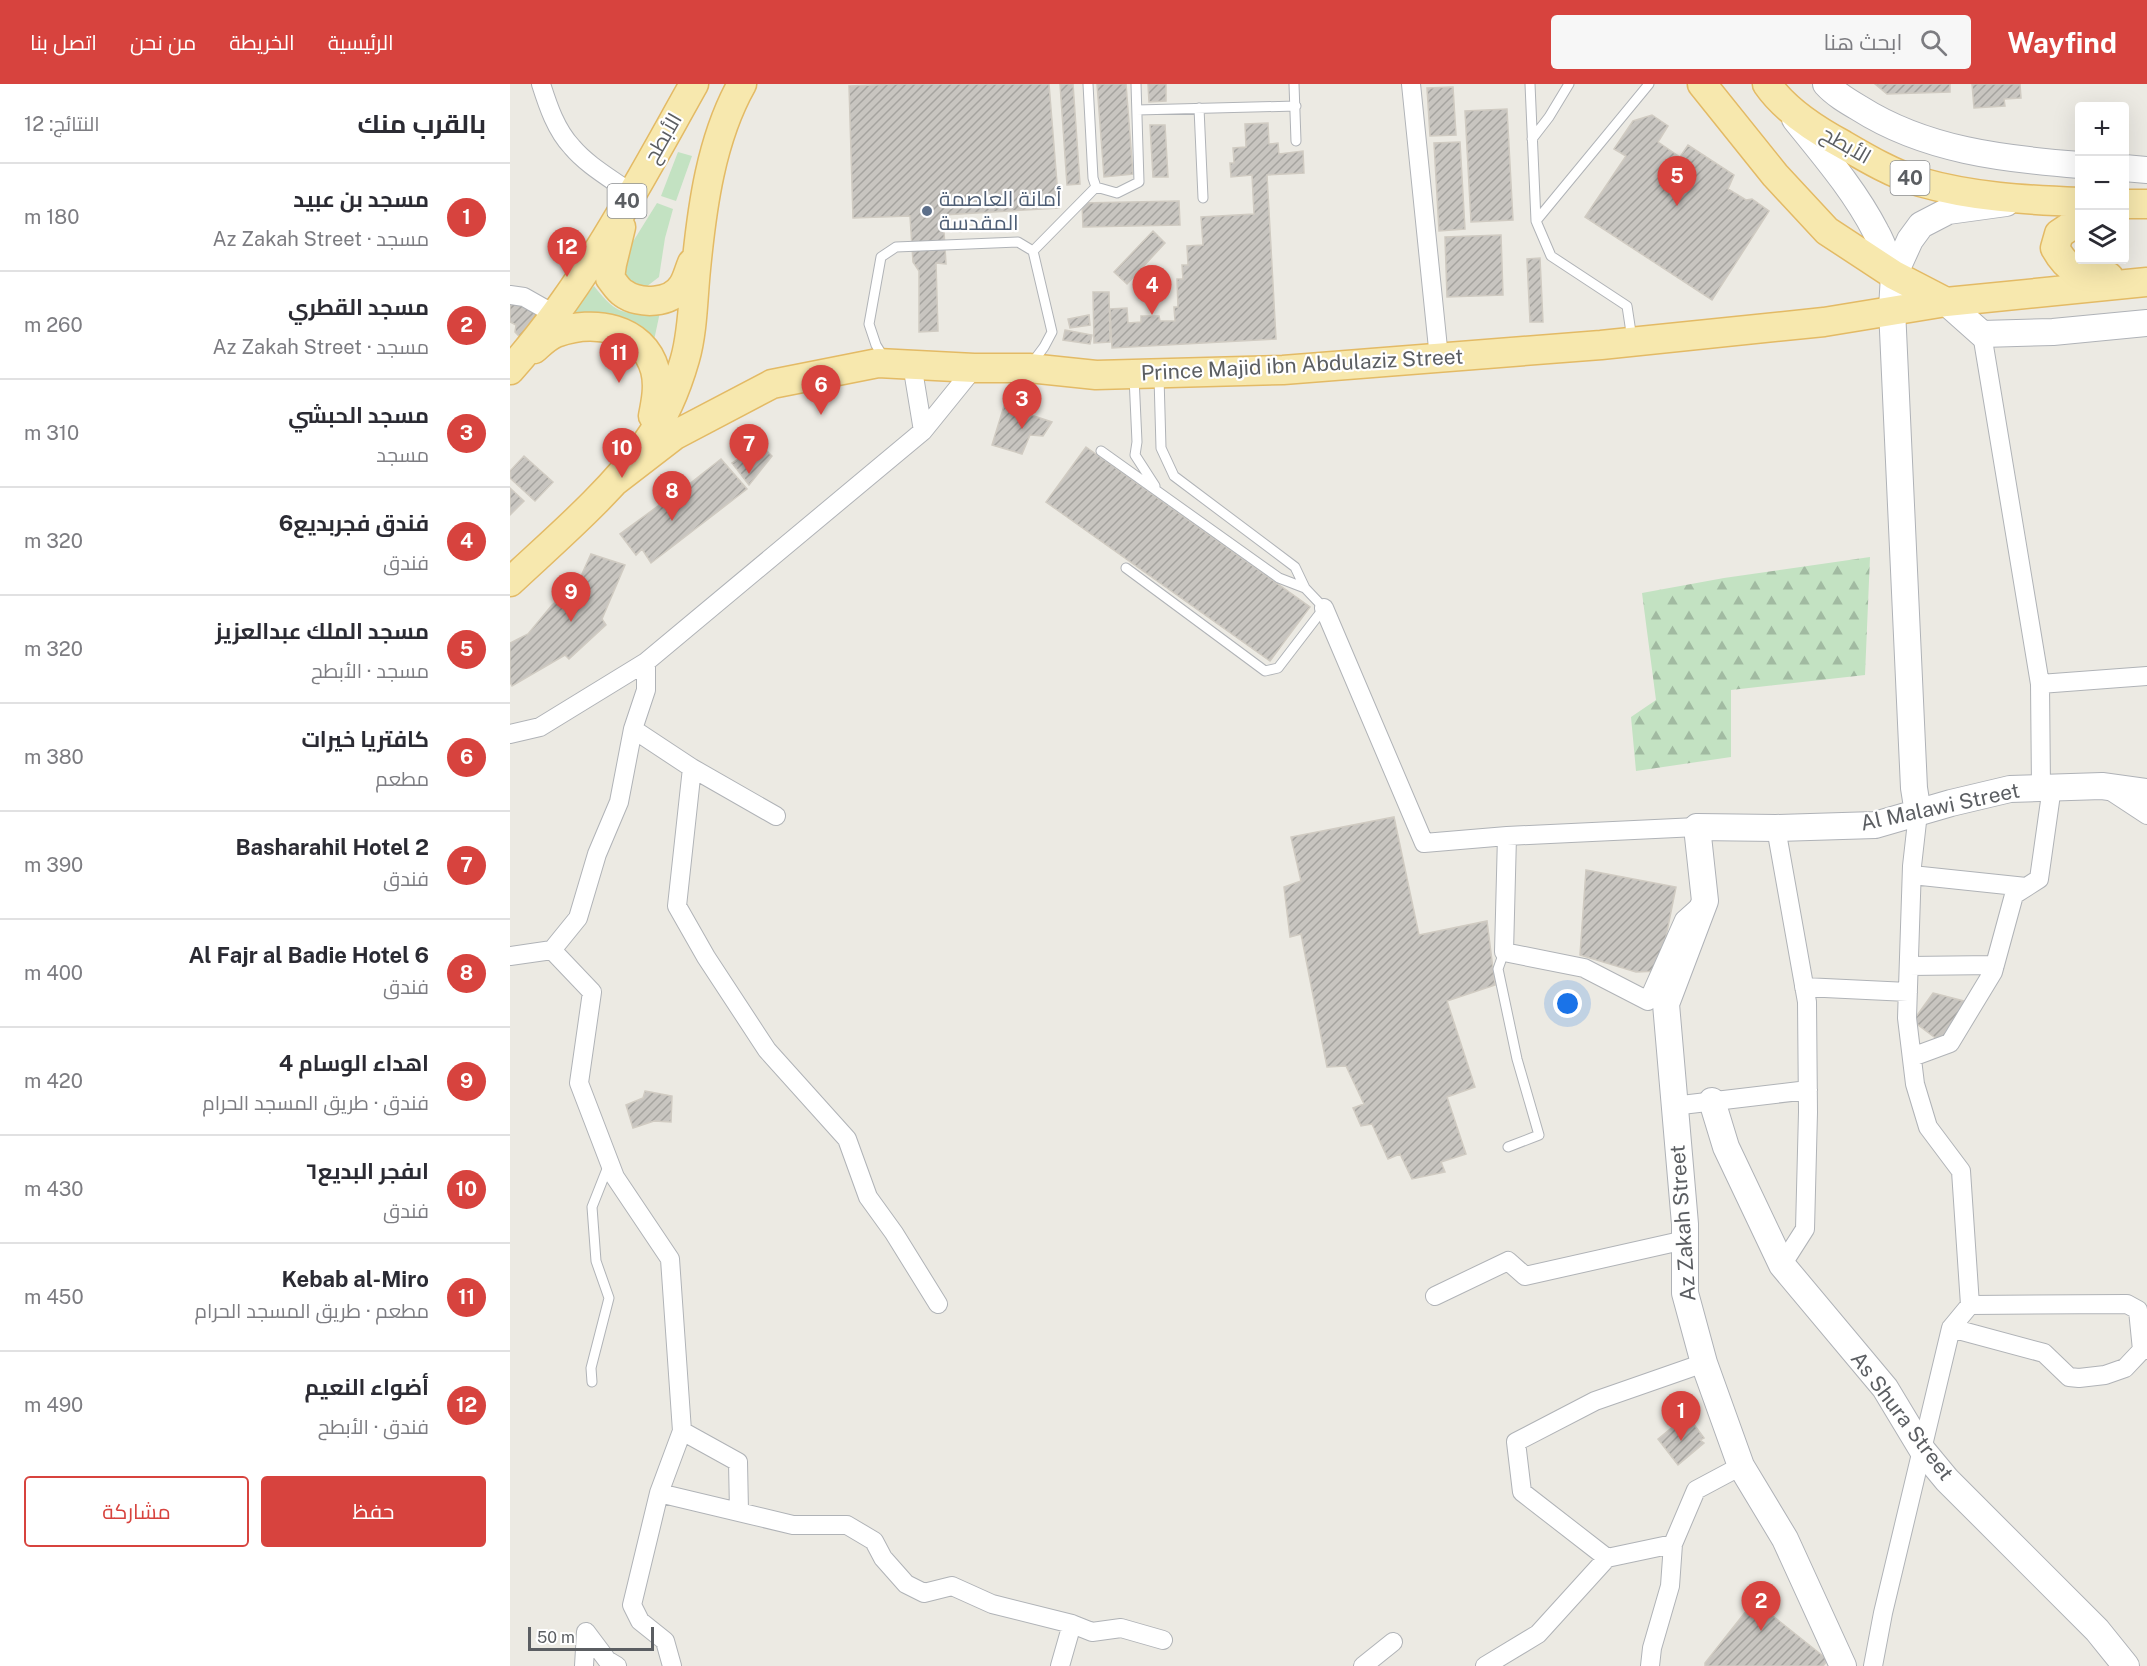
<!DOCTYPE html>
<html lang="ar">
<meta charset="utf-8">
<style>
body{margin:0;font-family:"Public Sans",Cairo,sans-serif;background:#f7f7f7;color:#2b2b33;direction:rtl}
.controls{position:absolute;right:18px;top:18px;display:grid;overflow:hidden;border-radius:6px;box-shadow:0 6px 24px #0002}
.controls button{width:54px;height:54px;display:grid;place-items:center;padding:0;border:0;border-bottom:2px solid #e1e1e2;background:#fff;color:#2b2b33;font:30px sans-serif}
.scale{position:absolute;left:18px;bottom:15px;width:126px;box-sizing:border-box;padding-left:6px;border:3px solid #5b5e62;border-top:0;font-size:16px;line-height:21px;white-space:nowrap;color:#5b5e62;-webkit-text-stroke:4px #fff;paint-order:stroke}
.you{position:absolute;left:1058px;top:920px;width:21px;height:21px;margin:-15px;border:4px solid #fff;border-radius:50%;background:#1a73e8;box-shadow:0 0 0 9px #1a73e833}
.badge{display:grid;place-items:center;width:39px;height:39px;border-radius:50%;background:#d7433e;color:#fff;font-size:20px;font-weight:700}
.pin{position:absolute;translate:-50% -50px;filter:drop-shadow(0 2px 3px #0008)}
.pin::after{content:'';position:absolute;top:32px;width:21px;height:18px;background:inherit;clip-path:polygon(0 0,100% 0,50% 100%)}
.list{margin:0;padding:0;list-style:none}
h2{display:flex;justify-content:space-between;align-items:center;height:78px;margin:0;padding:0 24px;font-size:26px}
h2 small{font-size:20px;font-weight:400;color:#7c7c81}
.list li{display:grid;grid-template-columns:39px 1fr auto;gap:18px;align-items:center;box-sizing:border-box;height:108px;padding:0 24px;border-top:2px solid #e1e1e2}
.list b{display:block;font-size:22px;white-space:nowrap}
.list p{margin:0;font-size:20px;white-space:nowrap;color:#7c7c81}
.list em{font-size:20px;font-style:normal;color:#7c7c81}
.actions{display:flex;gap:12px;padding:18px 24px}
.actions a{flex:1;padding:14px 0;border:2px solid #d7433e;border-radius:6px;text-align:center;font-size:21px;color:#d7433e}
.actions .main{background:#d7433e;color:#fff}
.icon{flex:none;width:33px;height:33px;fill:none;stroke:currentColor;stroke-width:2;stroke-linecap:round;stroke-linejoin:round}
.map{position:relative;flex:none;width:1637px;height:1582px;overflow:hidden;direction:ltr}
header{display:flex;align-items:center;gap:36px;box-sizing:border-box;height:84px;padding:0 30px;background:#d7433e;color:#fff}
header strong{font-size:28px}
nav{display:flex;gap:33px;margin-inline-start:auto;font-size:21px}
.search{width:420px;height:54px;background:#f7f7f7;display:flex;align-items:center;gap:15px;box-sizing:border-box;padding:0 21px;border-radius:6px;color:#7c7c81;font-size:22px}
main{display:flex}
aside{flex:1;background:#fff}
.map>svg:first-child{display:block}
.grass{fill:#c3e2c2}
.forest{fill:url(#forest-firs)}
.building{fill:url(#building-hatch);stroke:#d0cbc2;stroke-width:1.5}
.lines{fill:none;stroke-linecap:round;stroke-linejoin:round}
.lane-casing{stroke:#b0b3b7;stroke-width:11}
.street-casing{stroke:#b0b3b7;stroke-width:20}
.secondary-casing{stroke:#afb2b7;stroke-width:28}
.primary-casing{stroke:#e3ba65;stroke-width:31}
.lane{stroke:#fff;stroke-width:9}
.street{stroke:#fff;stroke-width:18}
.secondary{stroke:#fff;stroke-width:26}
.primary{stroke:#f7e8ae;stroke-width:28}
.service-dot{fill:#5c6f8a;stroke:#fff;stroke-width:2}
.labels{text-anchor:middle;stroke-width:4.5;stroke-linejoin:round;paint-order:stroke}
.shield{fill:#fff;stroke:#8c8e91;stroke-width:1.5}
.shield-label{font-size:20px;font-weight:bold;fill:#5b5e62}
.street-label{font-size:21px;fill:#5b5e62;stroke:#fff}
.service-label{font-size:21px;fill:#4e5e75;stroke:#fff;text-anchor:start}
</style>
<header>
<strong>Wayfind</strong>
<div class="search"><svg class="icon" aria-label="search" viewBox="0 0 24 24"><circle cx="10" cy="10" r="6"/><path d="M15 15l6 6"/></svg>ابحث هنا</div>
<nav><a>الرئيسية</a><a>الخريطة</a><a>من نحن</a><a>اتصل بنا</a></nav>
</header>
<main>
<div class="map">
<svg width="1637" height="1582" viewBox="0 0 1637 1582">
<defs>
<pattern id="forest-firs" width="22" height="20" patternUnits="userSpaceOnUse" patternTransform="scale(1.5)"><rect width="22" height="20" fill="#c3e2c2"/><path d="M5 1l3.5 6h-7zM16 11l3.5 6h-7z" fill="#a1baa1"/></pattern>
<pattern id="building-hatch" width="6" height="6" patternUnits="userSpaceOnUse" patternTransform="scale(1.5)"><rect width="6" height="6" fill="#c8c5c0"/><path d="M-1 1l2-2M0 6l6-6M5 7l2-2" fill="none" stroke="#a5a39f"/></pattern>
</defs>
<rect width="100%" height="100%" fill="#eceae3"/>
<path class="grass" d="M 168,68 L 182,72 L 166,117 L 151,112 Z
M 147,119 L 163,125 L 155,154 L 149,193 L 136,203 L 123,203 L 113,193 L 114,172 Z
M 84,202 C 107,231 113,231 150,228 L 143,261 L 100,231 L 63,228 Z"/>
<path class="forest" d="M 1360,473 L 1355,591 L 1221,606 L 1221,673 L 1126,687 L 1121,633 L 1146,616 L 1132,509 L 1214,494 Z"/>
<path class="building" d="M 387,0 L 539,0 L 549,124 L 433,131 L 436,180 L 426,179 L 428,247 L 409,248 L 409,187 L 403,178 L 400,132 L 343,134 L 339,2 Z
M 550,0 L 563,0 L 570,100 L 557,101 Z
M 587,0 L 616,0 L 623,90 L 594,93 Z
M 638,0 L 656,0 L 656,17 L 639,18 Z
M 1365,0 L 1440,0 L 1440,8 L 1377,10 Z
M 1462,0 L 1510,0 L 1511,14 L 1494,15 L 1495,22 L 1464,24 Z
M 943,3 L 946,51 L 920,52 L 917,4 Z
M 997,25 L 1003,136 L 961,138 L 955,27 Z
M 1142,31 L 1158,42 L 1148,58 L 1170,73 L 1178,61 L 1224,91 L 1218,105 L 1236,116 L 1242,115 L 1259,127 L 1202,216 L 1075,133 L 1116,72 L 1104,65 L 1123,37 Z
M 758,39 L 759,60 L 768,59 L 769,70 L 793,67 L 794,89 L 757,91 L 766,255 L 602,264 L 600,225 L 617,224 L 618,239 L 631,238 L 631,232 L 649,232 L 650,237 L 665,237 L 664,223 L 668,223 L 667,195 L 673,195 L 672,181 L 678,181 L 677,162 L 693,161 L 691,133 L 744,130 L 742,91 L 721,93 L 720,79 L 724,79 L 723,64 L 736,63 L 735,40 Z
M 640,41 L 655,41 L 658,93 L 643,93 Z
M 950,58 L 955,145 L 929,147 L 924,59 Z
M 669,117 L 670,141 L 573,143 L 572,119 Z
M 643,147 L 655,159 L 617,200 L 604,188 Z
M 991,151 L 993,211 L 937,213 L 935,153 Z
M 1030,174 L 1033,238 L 1020,238 L 1017,175 Z
M 583,208 L 599,208 L 600,258 L 584,259 Z
M 0,217 L 30,227 L 10,253 L 5,248 L 6,241 L 0,238 Z
M 579,231 L 580,241 L 560,244 L 558,235 Z
M 555,246 L 582,251 L 580,260 L 553,256 Z
M 494,322 L 542,338 L 533,352 L 520,351 L 512,370 L 482,361 Z
M 251,361 L 262,372 L 239,401 L 222,379 Z
M 576,363 L 800,523 L 760,577 L 536,418 Z
M 14,372 L 43,398 L 25,417 L 0,394 L 0,387 Z
M 211,375 L 237,405 L 141,479 L 132,465 L 126,471 L 110,450 L 159,414 L 165,424 L 168,421 L 163,413 Z
M 0,404 L 14,417 L 0,431 Z
M 81,470 L 115,481 L 92,535 L 96,541 L 59,575 L 55,571 L 2,602 L 0,598 L 0,559 L 18,550 L 42,521 L 67,501 Z
M 884,733 L 909,851 L 977,837 L 985,901 L 937,917 L 965,1003 L 937,1013 L 956,1070 L 931,1078 L 935,1088 L 902,1095 L 890,1070 L 878,1075 L 862,1040 L 851,1042 L 843,1024 L 854,1020 L 836,982 L 817,983 L 791,850 L 780,853 L 774,803 L 791,797 L 781,753 Z
M 1076,786 L 1166,803 L 1149,887 L 1126,888 L 1070,871 Z
M 1423,909 L 1458,918 L 1432,959 L 1403,937 Z
M 135,1007 L 162,1012 L 161,1038 L 144,1037 L 123,1044 L 116,1021 L 133,1014 Z
M 1177,1331 L 1194,1354 L 1190,1356 L 1194,1359 L 1168,1381 L 1148,1355 Z
M 1244,1517 L 1318,1576 L 1313,1582 L 1195,1582 L 1195,1579 Z"/>
<g class="lines">
<defs>
<path id="lane" d="M 578,0 L 583,94 L 586,103 L 607,109 L 629,98 L 626,0
M 784,0 L 786,57
M 1020,0 L 1026,137 L 1041,172 L 1117,222 L 1122,255
M 689,24 L 693,114
M 627,26 L 786,22
M 1022,55 L 1039,33 L 1059,0
M 1026,137 L 1139,0
M 523,167 L 586,103
M 374,274 L 366,261 L 359,240 L 371,173 L 386,163 L 508,158 L 523,167 L 542,248 L 534,263 L 522,279
M 624,293 L 627,358 L 625,371 L 645,402
M 649,293 L 651,364 L 664,392 L 785,483 L 795,504
M 591,367 L 769,494 L 795,504 L 814,524 L 768,584 L 755,587 L 616,484
M 994,868 L 988,885 L 1007,975 L 1029,1051 L 998,1063
M 82,1298 L 81,1284 L 99,1214 L 86,1177 L 82,1123 L 99,1080"/>
<path id="street" d="M 31,0 C 38,22 46,46 62,63 C 78,82 102,95 122,110
M 901,0 L 929,274
M 0,211 L 14,213 L 44,230
M 1472,250 L 1530,600 L 1531,704
M 402,280 L 413,347
M 814,524 L 914,759 L 997,752
M 1530,600 L 1637,592
M 123,645 L 182,684 L 167,822 L 196,873 L 257,966 L 337,1055 L 358,1113 L 384,1149 L 428,1220
M 0,650 L 30,643 L 136,578 L 413,347 L 464,284
M 182,684 L 266,732
M 1599,706 L 1637,731
M 1187,743 L 997,752 L 994,868 L 1074,884 L 1138,917 L 1174,836 L 1193,819
M 1266,744 L 1297,918 L 1298,1028 L 1295,1145 L 1272,1181
M 1402,791 L 1516,803
M 42,866 L 82,908 L 69,999 L 105,1093 L 160,1175 L 172,1347 L 149,1409 L 122,1521 L 130,1537 L 155,1557 L 162,1582
M 0,872 L 42,866 L 68,834 L 87,770 L 109,718 L 123,645 L 136,606 L 136,578
M 1399,882 L 1485,881
M 1294,903 L 1398,908
M 1402,973 L 1440,959 L 1483,888 L 1504,811 L 1529,795 L 1542,703
M 1163,1022 L 1298,1006
M 925,1212 L 998,1177 L 1015,1192 L 1175,1156
M 1460,1221 L 1617,1220 L 1628,1226 L 1632,1266
M 1441,1244 L 1534,1269 L 1559,1293 L 1569,1294 L 1595,1291 L 1615,1284 L 1632,1266 L 1637,1266
M 172,1347 L 228,1378 L 229,1427
M 149,1409 L 283,1441 L 337,1441 L 364,1457 L 373,1474 L 396,1500 L 414,1509 L 442,1502 L 482,1520 L 562,1540 L 582,1548 L 611,1544 L 653,1556
M 1097,1474 L 1012,1408 L 1006,1358 L 1085,1317 L 1194,1279
M 76,1548 L 97,1576 L 107,1582
M 74,1582 L 76,1548
M 550,1582 L 562,1540
M 853,1582 L 883,1558
M 975,1582 L 1028,1550 L 1097,1474 L 1163,1460 L 1186,1406 L 1231,1382
M 1140,1582 L 1142,1564 L 1160,1502 L 1163,1460
M 1363,1582 L 1373,1529 L 1441,1244 L 1460,1221 L 1451,1087 L 1418,1043 L 1405,1000 L 1397,934 L 1402,782 L 1408,729"/>
<path id="secondary" d="M 1316,0 C 1325,10 1337,17 1349,24 C 1415,66 1493,75 1570,81
M 1285,35 C 1314,71 1345,107 1366,148 C 1374,162 1378,177 1384,191
M 1614,84 L 1637,86
M 1436,218 L 1472,250 L 1543,248 L 1637,239
M 1408,729 L 1404,704 L 1382,225 L 1384,191 L 1400,156 L 1411,141 L 1438,127 L 1496,119
M 1202,1017 L 1216,1063 L 1272,1181 L 1375,1304 L 1413,1367 L 1437,1396 L 1587,1546 L 1616,1582
M 1333,1582 L 1275,1455 L 1231,1382 L 1194,1279 L 1175,1209 L 1175,1140 L 1156,920 L 1195,817 L 1187,743 L 1266,744 L 1365,741 L 1441,719 L 1500,705 L 1592,702 L 1637,708"/>
<path id="primary" d="M 1192,0 L 1265,91 L 1317,147 L 1384,191 L 1436,218
M 1257,0 C 1275,26 1304,45 1332,60 C 1356,74 1383,90 1410,98 C 1462,113 1516,116 1570,118
M 1614,120 L 1637,120
M 1570,136 L 1549,150 L 1545,164 C 1560,191 1572,190 1599,193
M 111,143 L 102,180 L 100,194 C 104,199 108,206 113,209 C 129,221 162,220 173,201 C 177,195 179,186 182,179
M 24,265 C 31,259 38,252 46,249 C 83,235 133,243 145,286 C 149,301 146,317 143,332
M 0,286 C 74,204 130,96 184,0
M 104,398 L 165,351 L 262,300 L 368,279 L 464,284 L 519,284 L 586,291 L 773,286 L 1091,261 L 1314,238 L 1436,218 L 1637,198
M 0,498 C 47,454 99,410 137,358 C 154,334 167,303 175,275 C 183,247 183,214 186,185 C 192,123 201,55 232,0"/>
</defs>
<use href="#lane" class="lane-casing"/>
<use href="#street" class="street-casing"/>
<use href="#secondary" class="secondary-casing"/>
<use href="#primary" class="primary-casing"/>
<use href="#lane" class="lane"/>
<use href="#street" class="street"/>
<use href="#secondary" class="secondary"/>
<use href="#primary" class="primary"/>
</g>
<circle class="service-dot" cx="417" cy="127" r="6"/>
<g class="labels">
<g class="shield">
<rect x="1380.5" y="77" width="39" height="34" rx="4.5"/>
<rect x="97.5" y="100" width="39" height="34" rx="4.5"/>
</g>
<g class="shield-label">
<text x="1400" y="101">40</text>
<text x="117" y="124">40</text>
</g>
<g class="street-label">
<text transform="translate(153 54) rotate(-60)" y="7">الأبطح</text>
<text transform="translate(1336 61) rotate(30)" y="7">الأبطح</text>
<text transform="translate(792 281) rotate(-3)" y="7">Prince Majid ibn Abdulaziz Street</text>
<text transform="translate(1430 723) rotate(-12)" y="7">Al Malawi Street</text>
<text transform="translate(1173 1139) rotate(-94)" y="7">Az Zakah Street</text>
<text transform="translate(1392 1332) rotate(53)" y="7">As Shura Street</text>
</g>
<g class="service-label">
<text x="429" y="122">أمانة العاصمة<tspan x="429" dy="24">المقدسة</tspan></text>
</g>
</g>
</svg>
<div class="controls">
<button>+</button>
<button>−</button>
<button><svg class="icon" aria-label="layers" viewBox="0 0 24 24"><path d="M12 4l9 5-9 5-9-5zM3 14l9 5 9-5"/></svg></button>
</div>
<div class="scale">50 m</div>
<div class="you"></div>
<div class="pin badge" style="left:1171px;top:1357px">1</div>
<div class="pin badge" style="left:1251px;top:1547px">2</div>
<div class="pin badge" style="left:512px;top:345px">3</div>
<div class="pin badge" style="left:642px;top:231px">4</div>
<div class="pin badge" style="left:1167px;top:122px">5</div>
<div class="pin badge" style="left:311px;top:331px">6</div>
<div class="pin badge" style="left:239px;top:390px">7</div>
<div class="pin badge" style="left:162px;top:437px">8</div>
<div class="pin badge" style="left:61px;top:538px">9</div>
<div class="pin badge" style="left:112px;top:394px">10</div>
<div class="pin badge" style="left:109px;top:299px">11</div>
<div class="pin badge" style="left:57px;top:193px">12</div>
</div>
<aside>
<h2>بالقرب منك<small>النتائج: 12</small></h2>
<ul class="list">
<li><span class="badge">1</span><div><b>مسجد بن عبيد</b><p>مسجد · Az Zakah Street</p></div><em>180 m</em></li>
<li><span class="badge">2</span><div><b>مسجد القطري</b><p>مسجد · Az Zakah Street</p></div><em>260 m</em></li>
<li><span class="badge">3</span><div><b>مسجد الحبشي</b><p>مسجد</p></div><em>310 m</em></li>
<li><span class="badge">4</span><div><b>فندق فجربديع6</b><p>فندق</p></div><em>320 m</em></li>
<li><span class="badge">5</span><div><b>مسجد الملك عبدالعزيز</b><p>مسجد · الأبطح</p></div><em>320 m</em></li>
<li><span class="badge">6</span><div><b>كافتريا خيرات</b><p>مطعم</p></div><em>380 m</em></li>
<li><span class="badge">7</span><div><b>Basharahil Hotel 2</b><p>فندق</p></div><em>390 m</em></li>
<li><span class="badge">8</span><div><b>Al Fajr al Badie Hotel 6</b><p>فندق</p></div><em>400 m</em></li>
<li><span class="badge">9</span><div><b>اهداء الوسام 4</b><p>فندق · طريق المسجد الحرام</p></div><em>420 m</em></li>
<li><span class="badge">10</span><div><b>اىفجر البديع٦</b><p>فندق</p></div><em>430 m</em></li>
<li><span class="badge">11</span><div><b>Kebab al-Miro</b><p>مطعم · طريق المسجد الحرام</p></div><em>450 m</em></li>
<li><span class="badge">12</span><div><b>أضواء النعيم</b><p>فندق · الأبطح</p></div><em>490 m</em></li>
</ul>
<div class="actions"><a class="main">حفظ</a><a>مشاركة</a></div>
</aside>
</main>
